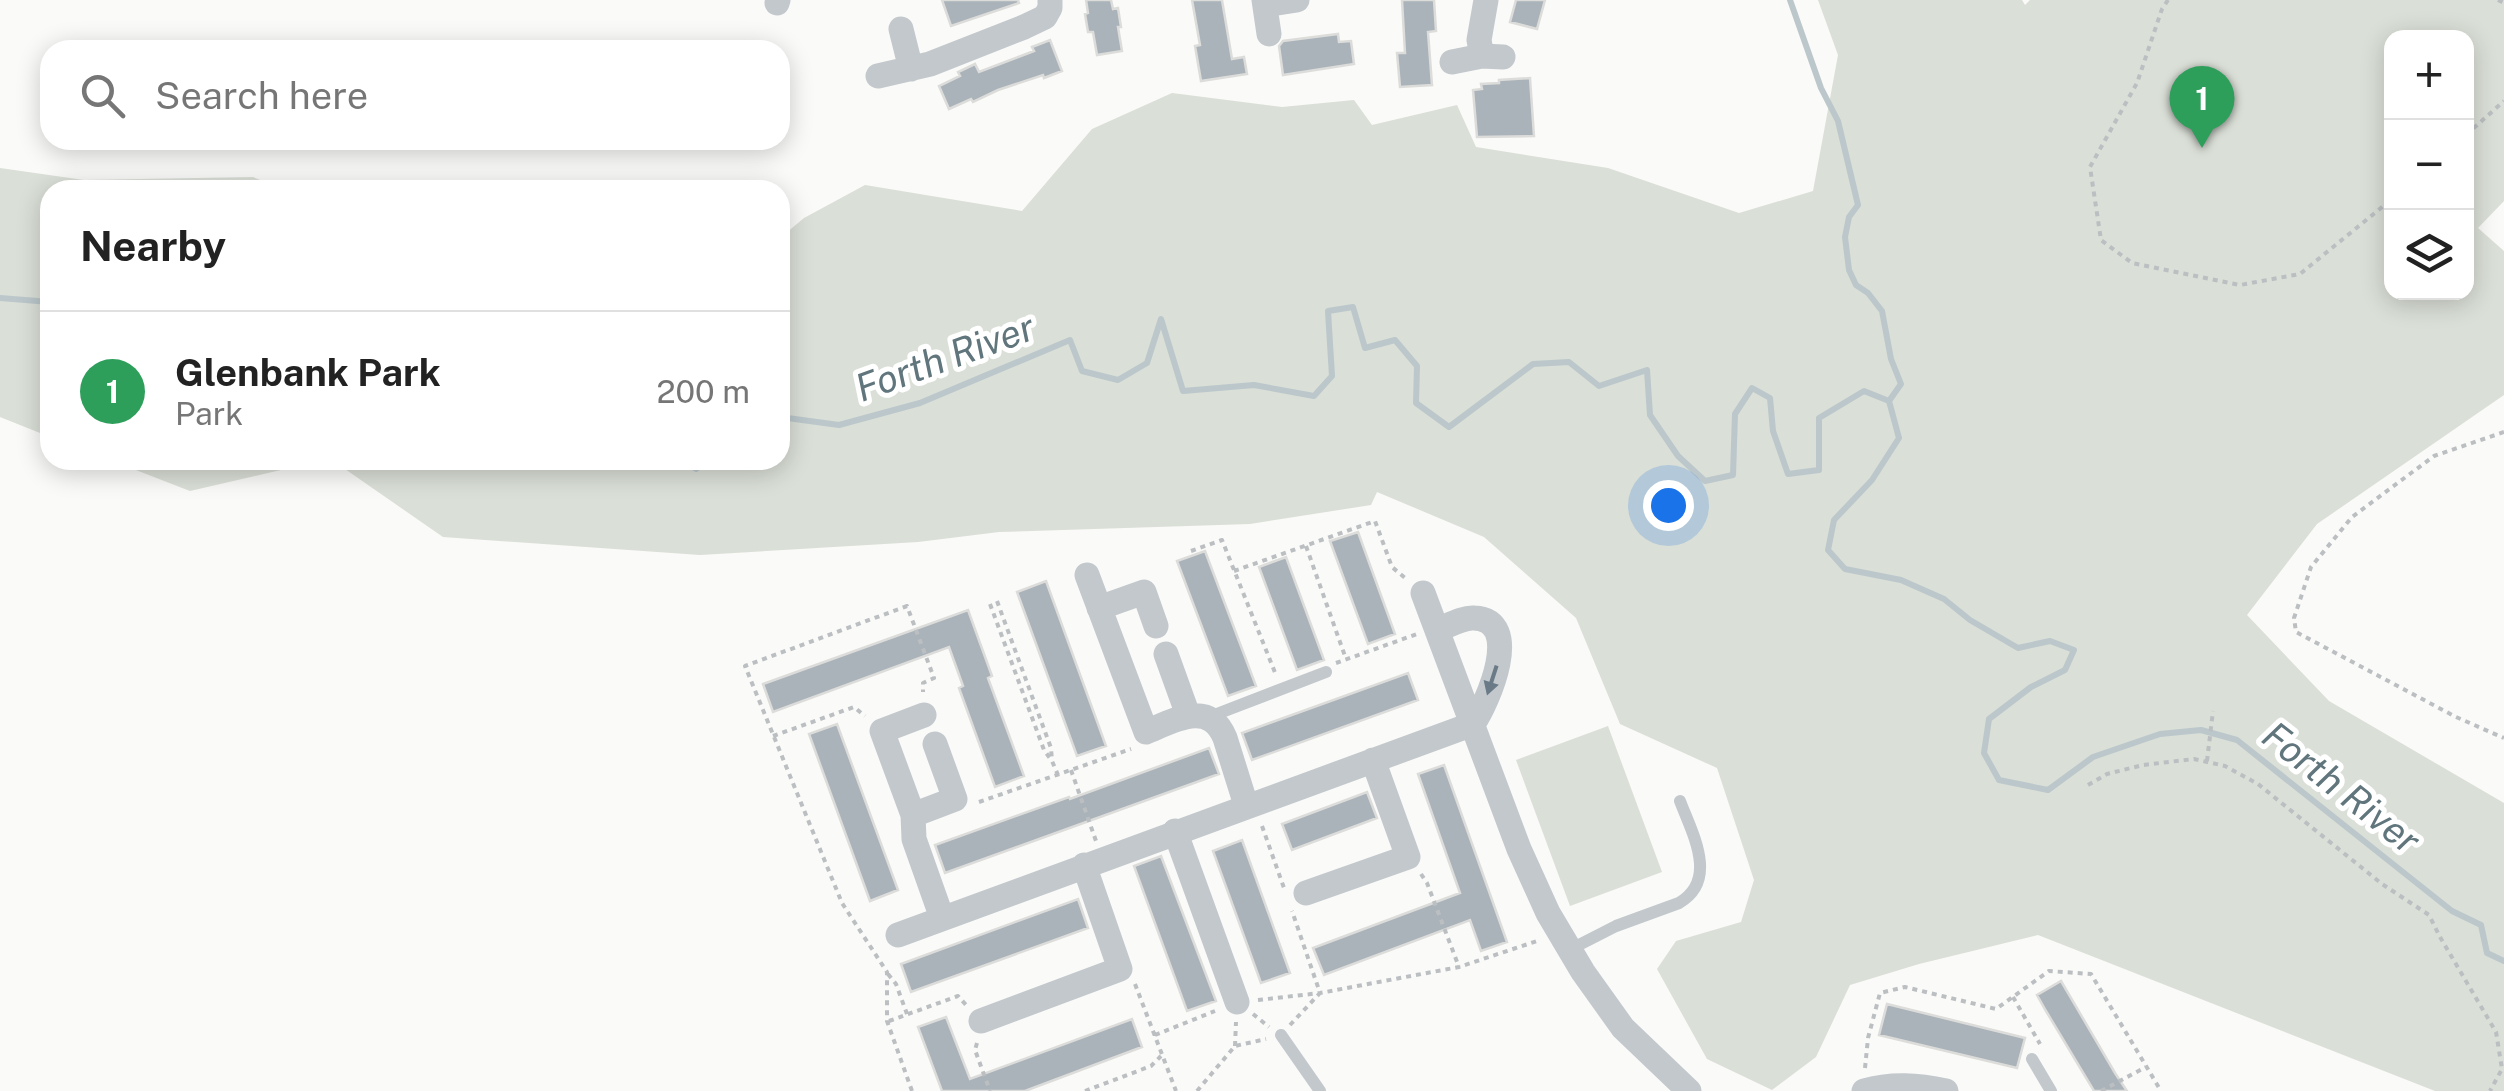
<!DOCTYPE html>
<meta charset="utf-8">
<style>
body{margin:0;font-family:"Public Sans",sans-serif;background:#f6f6f6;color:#222}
.controls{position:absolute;right:30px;top:30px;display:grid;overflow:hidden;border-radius:20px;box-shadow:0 5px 25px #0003}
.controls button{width:90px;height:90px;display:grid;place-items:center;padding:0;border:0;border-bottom:2px solid #e0e0e0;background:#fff;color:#222;font:50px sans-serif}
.you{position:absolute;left:1668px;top:505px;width:35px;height:35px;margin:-25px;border:8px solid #fff;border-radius:50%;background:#1a73e8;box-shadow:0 0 0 15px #1a73e833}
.badge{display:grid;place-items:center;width:65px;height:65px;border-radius:50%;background:#e4572e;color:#fff;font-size:32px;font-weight:700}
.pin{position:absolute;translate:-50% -82px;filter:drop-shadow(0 2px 5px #0008)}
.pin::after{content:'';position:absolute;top:52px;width:35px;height:30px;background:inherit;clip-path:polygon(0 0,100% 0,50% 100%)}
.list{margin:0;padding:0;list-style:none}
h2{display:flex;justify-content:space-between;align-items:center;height:130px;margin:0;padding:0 40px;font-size:42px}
h2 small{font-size:32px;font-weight:400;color:#767676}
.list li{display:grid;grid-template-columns:65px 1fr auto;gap:30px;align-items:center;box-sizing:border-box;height:160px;padding:0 40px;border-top:2px solid #e0e0e0}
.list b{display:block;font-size:38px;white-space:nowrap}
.list p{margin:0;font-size:32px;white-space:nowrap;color:#767676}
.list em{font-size:32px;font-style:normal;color:#767676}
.icon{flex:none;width:55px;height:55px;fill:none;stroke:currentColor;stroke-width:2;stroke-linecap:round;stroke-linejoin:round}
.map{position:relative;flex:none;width:2504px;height:1091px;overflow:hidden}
.search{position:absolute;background:#fff;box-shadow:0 5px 25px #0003;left:40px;top:40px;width:750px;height:110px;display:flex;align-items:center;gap:25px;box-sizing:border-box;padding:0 35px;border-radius:30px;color:#767676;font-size:38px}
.panel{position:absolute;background:#fff;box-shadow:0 5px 25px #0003;left:40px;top:180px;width:750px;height:290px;border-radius:30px}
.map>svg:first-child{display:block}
.green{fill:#dadfd7;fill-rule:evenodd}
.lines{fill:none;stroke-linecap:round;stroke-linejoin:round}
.stream{stroke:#bbc7cb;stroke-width:6}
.building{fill:#aab3b9;stroke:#dcdcda;stroke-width:2.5}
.path{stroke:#bbbfc2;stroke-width:4;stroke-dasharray:5 5;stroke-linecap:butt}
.lane{stroke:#c3c8cc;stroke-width:12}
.street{stroke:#c3c8cc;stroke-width:25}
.oneway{fill:#6a7a87}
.labels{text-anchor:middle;stroke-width:10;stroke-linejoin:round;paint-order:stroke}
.water-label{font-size:38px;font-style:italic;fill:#60757c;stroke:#fff}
</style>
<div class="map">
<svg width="2504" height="1091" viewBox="0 0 2504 1091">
<rect width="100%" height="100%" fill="#fafaf8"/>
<path class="green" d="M 1818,0 L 2022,0 L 2025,5 L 2030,0 L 2504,0 L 2504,201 L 2478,228 L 2504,251 L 2504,395 L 2317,524 L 2247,615 L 2329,701 L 2504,803 L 2504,1091 L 2435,1091 L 2038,935 L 1919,964 L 1850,985 L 1816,1057 L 1772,1090 L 1707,1059 L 1657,969 L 1676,941 L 1741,922 L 1754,880 L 1717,768 L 1620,724 L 1576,618 L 1484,537 L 1377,492 L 1371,505 L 1250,524 L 999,532 L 918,542 L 700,555 L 443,537 L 332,460 L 780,460 L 780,238 L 804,218 L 865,185 L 1022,211 L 1092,129 L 1172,93 L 1282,107 L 1354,100 L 1372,125 L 1457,105 L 1476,147 L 1608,168 L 1739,213 L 1813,191 L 1838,55 ZM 2392,38 L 2466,38 L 2466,292 L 2392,292 Z
M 0,168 L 84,180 L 253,177 L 284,190 L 50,190 L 50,437 L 0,417 Z
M 110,460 L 324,460 L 190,491 Z
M 1608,726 L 1662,872 L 1570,906 L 1516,760 Z"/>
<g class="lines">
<path class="stream" d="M 1790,0 L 1821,88 L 1838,121 L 1858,205 L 1849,217 L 1845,237 L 1849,270 L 1856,285 L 1868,293 L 1882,311 L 1891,359 L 1901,384 L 1889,401
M 0,298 L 50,302
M 1889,401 L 1899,438 L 1872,480 L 1834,520 L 1828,550 L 1845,569 L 1901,580 L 1944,599 L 1970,620 L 2018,648 L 2050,641 L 2074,650 L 2065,670 L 2031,687 L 1989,719 L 1984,753 L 1999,780 L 2048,790 L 2093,757 L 2160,734 L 2201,730 L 2237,740 L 2452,911 L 2481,925 L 2487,953 L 2504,961
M 780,417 L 839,425 L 920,403 L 1070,340 L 1082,371 L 1118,380 L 1147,363 L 1161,319 L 1183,391 L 1254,385 L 1314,396 L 1332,376 L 1328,311 L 1353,307 L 1365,348 L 1395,340 L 1417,366 L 1416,403 L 1449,427 L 1533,364 L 1569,362 L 1599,386 L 1647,370 L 1650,415 L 1678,456 L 1705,481 L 1733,475 L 1735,414 L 1752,388 L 1770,398 L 1773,431 L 1788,474 L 1819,470 L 1819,418 L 1864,391 L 1889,401
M 685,460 L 696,469 L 706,460"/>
</g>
<path class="building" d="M 942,0 L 1018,0 L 1019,3 L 951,26 Z
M 1086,0 L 1111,0 L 1113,9 L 1118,8 L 1121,27 L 1118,27 L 1122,51 L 1097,55 L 1093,32 L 1088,32 L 1085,14 L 1088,13 Z
M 1192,0 L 1222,0 L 1232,59 L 1244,57 L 1247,74 L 1201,81 L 1195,46 L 1200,45 Z
M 1402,0 L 1434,0 L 1436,31 L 1428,32 L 1432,85 L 1400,87 L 1397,53 L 1405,53 Z
M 1516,0 L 1545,0 L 1537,29 L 1510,22 Z
M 1338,34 L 1339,42 L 1351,41 L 1354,64 L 1283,75 L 1279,46 L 1283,41 Z
M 1050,40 L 1062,71 L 1044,78 L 1043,75 L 998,90 L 973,102 L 971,99 L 949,109 L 939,86 L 960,76 L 958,72 L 975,64 L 979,72 L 1034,51 L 1032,47 Z
M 1530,78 L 1534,136 L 1477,137 L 1473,90 L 1482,89 L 1481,84 L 1499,83 L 1499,80 Z
M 1358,532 L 1395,634 L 1368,644 L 1330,541 Z
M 1205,551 L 1256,686 L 1228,696 L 1177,561 Z
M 1286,557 L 1324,660 L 1297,670 L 1259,567 Z
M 1046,581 L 1106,746 L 1077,756 L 1017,592 Z
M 968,610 L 992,676 L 988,678 L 1024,776 L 995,787 L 959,688 L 963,686 L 949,647 L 773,712 L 763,684 Z
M 1408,673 L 1418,700 L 1252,760 L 1242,733 Z
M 837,724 L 898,890 L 870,901 L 809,734 Z
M 1209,748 L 1219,774 L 945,873 L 935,845 L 1069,797 L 1070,799 Z
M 1444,765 L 1507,942 L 1481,951 L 1470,920 L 1324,975 L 1313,948 L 1460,893 L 1418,774 Z
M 1367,792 L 1377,818 L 1292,850 L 1282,824 Z
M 1242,840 L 1290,973 L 1261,983 L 1213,851 Z
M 1161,856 L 1216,1001 L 1187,1011 L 1134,866 Z
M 1078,899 L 1088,928 L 911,992 L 901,964 Z
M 2061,981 L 2115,1073 L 2127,1091 L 2094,1091 L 2046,1011 L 2037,995 Z
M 1887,1004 L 2025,1038 L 2017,1068 L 1879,1035 Z
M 946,1017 L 970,1079 L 1132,1019 L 1142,1047 L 1025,1091 L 942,1091 L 918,1027 Z"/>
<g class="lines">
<path class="path" d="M 2168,0 L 2162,9 L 2137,83 L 2090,167 L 2101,240 L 2132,263 L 2240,285 L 2300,274 L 2392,199
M 2498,0 L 2504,3
M 2466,135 L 2504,101
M 2504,432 L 2434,456 L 2352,517 L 2311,567 L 2294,618 L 2296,632 L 2456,717 L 2504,738
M 1306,546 L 1346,659
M 1191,551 L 1222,540 L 1276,675
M 1234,571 L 1375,521 L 1392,567 L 1405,578
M 997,601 L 1051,748 L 1052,761
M 990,604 L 1044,750 L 1052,761 L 1058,775
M 1336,663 L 1417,634
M 773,736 L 854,707 L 865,716
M 2207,761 L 2213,711
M 1071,770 L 1096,841
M 2088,785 L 2107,774 L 2143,765 L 2194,759 L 2225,766 L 2258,784 L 2382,884 L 2429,915 L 2440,937 L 2496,1032 L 2502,1069 L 2490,1091
M 979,802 L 1131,749
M 1262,826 L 1284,888
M 1421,874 L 1427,883 L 1459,967
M 888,974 L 896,984 L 907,1014
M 1135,984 L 1176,1091
M 2013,997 L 2040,1044
M 1258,1000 L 1320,993 L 1459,967 L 1537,941
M 1253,1014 L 1269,1027
M 889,1021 L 958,996 L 966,1005
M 1290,1025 L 1320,993 L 1292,911
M 1155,1035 L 1215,1011
M 977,1043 L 975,1050 L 990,1091
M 1235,1046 L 1236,1022
M 1865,1068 L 1868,1038 L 1880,993 L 1905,987 L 1996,1009 L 2049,971 L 2091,974 L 2161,1091
M 912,1091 L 887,1021 L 887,972 L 842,903 L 745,666 L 907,606 L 934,678 L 923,683 L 923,692
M 1085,1091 L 1151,1066 L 1161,1056
M 1197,1091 L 1235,1046 L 1266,1039
M 2101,1091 L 2146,1067"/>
<path class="lane" d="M 1209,717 L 1326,672
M 1569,950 L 1616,926 L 1679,903 C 1719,880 1692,833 1680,801
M 1281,1035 L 1320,1091
M 2032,1059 L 2051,1091"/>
<path class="street" d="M 1264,0 L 1269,34
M 777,3 L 778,0
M 1265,5 L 1297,0
M 901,29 L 911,69
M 1482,56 L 1479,40 L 1486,0
M 1452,62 L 1482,56 L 1503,57
M 878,76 L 930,64 L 1024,27 L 1045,17 L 1050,8 L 1050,0
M 1087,575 L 1146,732 C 1173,721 1209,699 1225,738 L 1246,805
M 1423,593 L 1519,849 L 1548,913 L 1583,972 L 1623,1028 L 1689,1091
M 1099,608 L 1144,592 L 1156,626
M 1166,654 L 1188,715
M 924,715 L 882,731 L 913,815 L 914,839 L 942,918
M 913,815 L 955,799 L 935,744
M 1175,831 L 1237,1002
M 1306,893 L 1408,857 L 1373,760
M 898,935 L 1473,724 C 1488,702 1524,620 1474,618 C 1463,617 1448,626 1437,630
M 981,1021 L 1120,969 L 1084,865
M 1864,1091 C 1892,1083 1918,1085 1946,1091"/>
</g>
<defs><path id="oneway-solid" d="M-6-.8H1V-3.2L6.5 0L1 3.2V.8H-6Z" transform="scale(2.5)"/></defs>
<use class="oneway" href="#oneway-solid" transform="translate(1492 680) rotate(108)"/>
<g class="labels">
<g class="water-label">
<text transform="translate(945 358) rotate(-20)" y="13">Forth River</text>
<text transform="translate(2341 788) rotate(38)" y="13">Forth River</text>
</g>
</g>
</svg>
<div class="controls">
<button>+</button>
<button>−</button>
<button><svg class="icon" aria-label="layers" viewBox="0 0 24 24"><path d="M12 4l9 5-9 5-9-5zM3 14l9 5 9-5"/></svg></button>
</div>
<div class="you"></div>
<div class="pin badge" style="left:2202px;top:148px;background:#2e9e5b">1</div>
<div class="search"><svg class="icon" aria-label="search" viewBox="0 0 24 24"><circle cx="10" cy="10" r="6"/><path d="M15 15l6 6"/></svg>Search here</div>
<section class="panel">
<h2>Nearby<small></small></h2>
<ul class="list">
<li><span class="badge" style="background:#2e9e5b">1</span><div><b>Glenbank Park</b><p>Park</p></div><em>200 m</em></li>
</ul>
</section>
</div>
